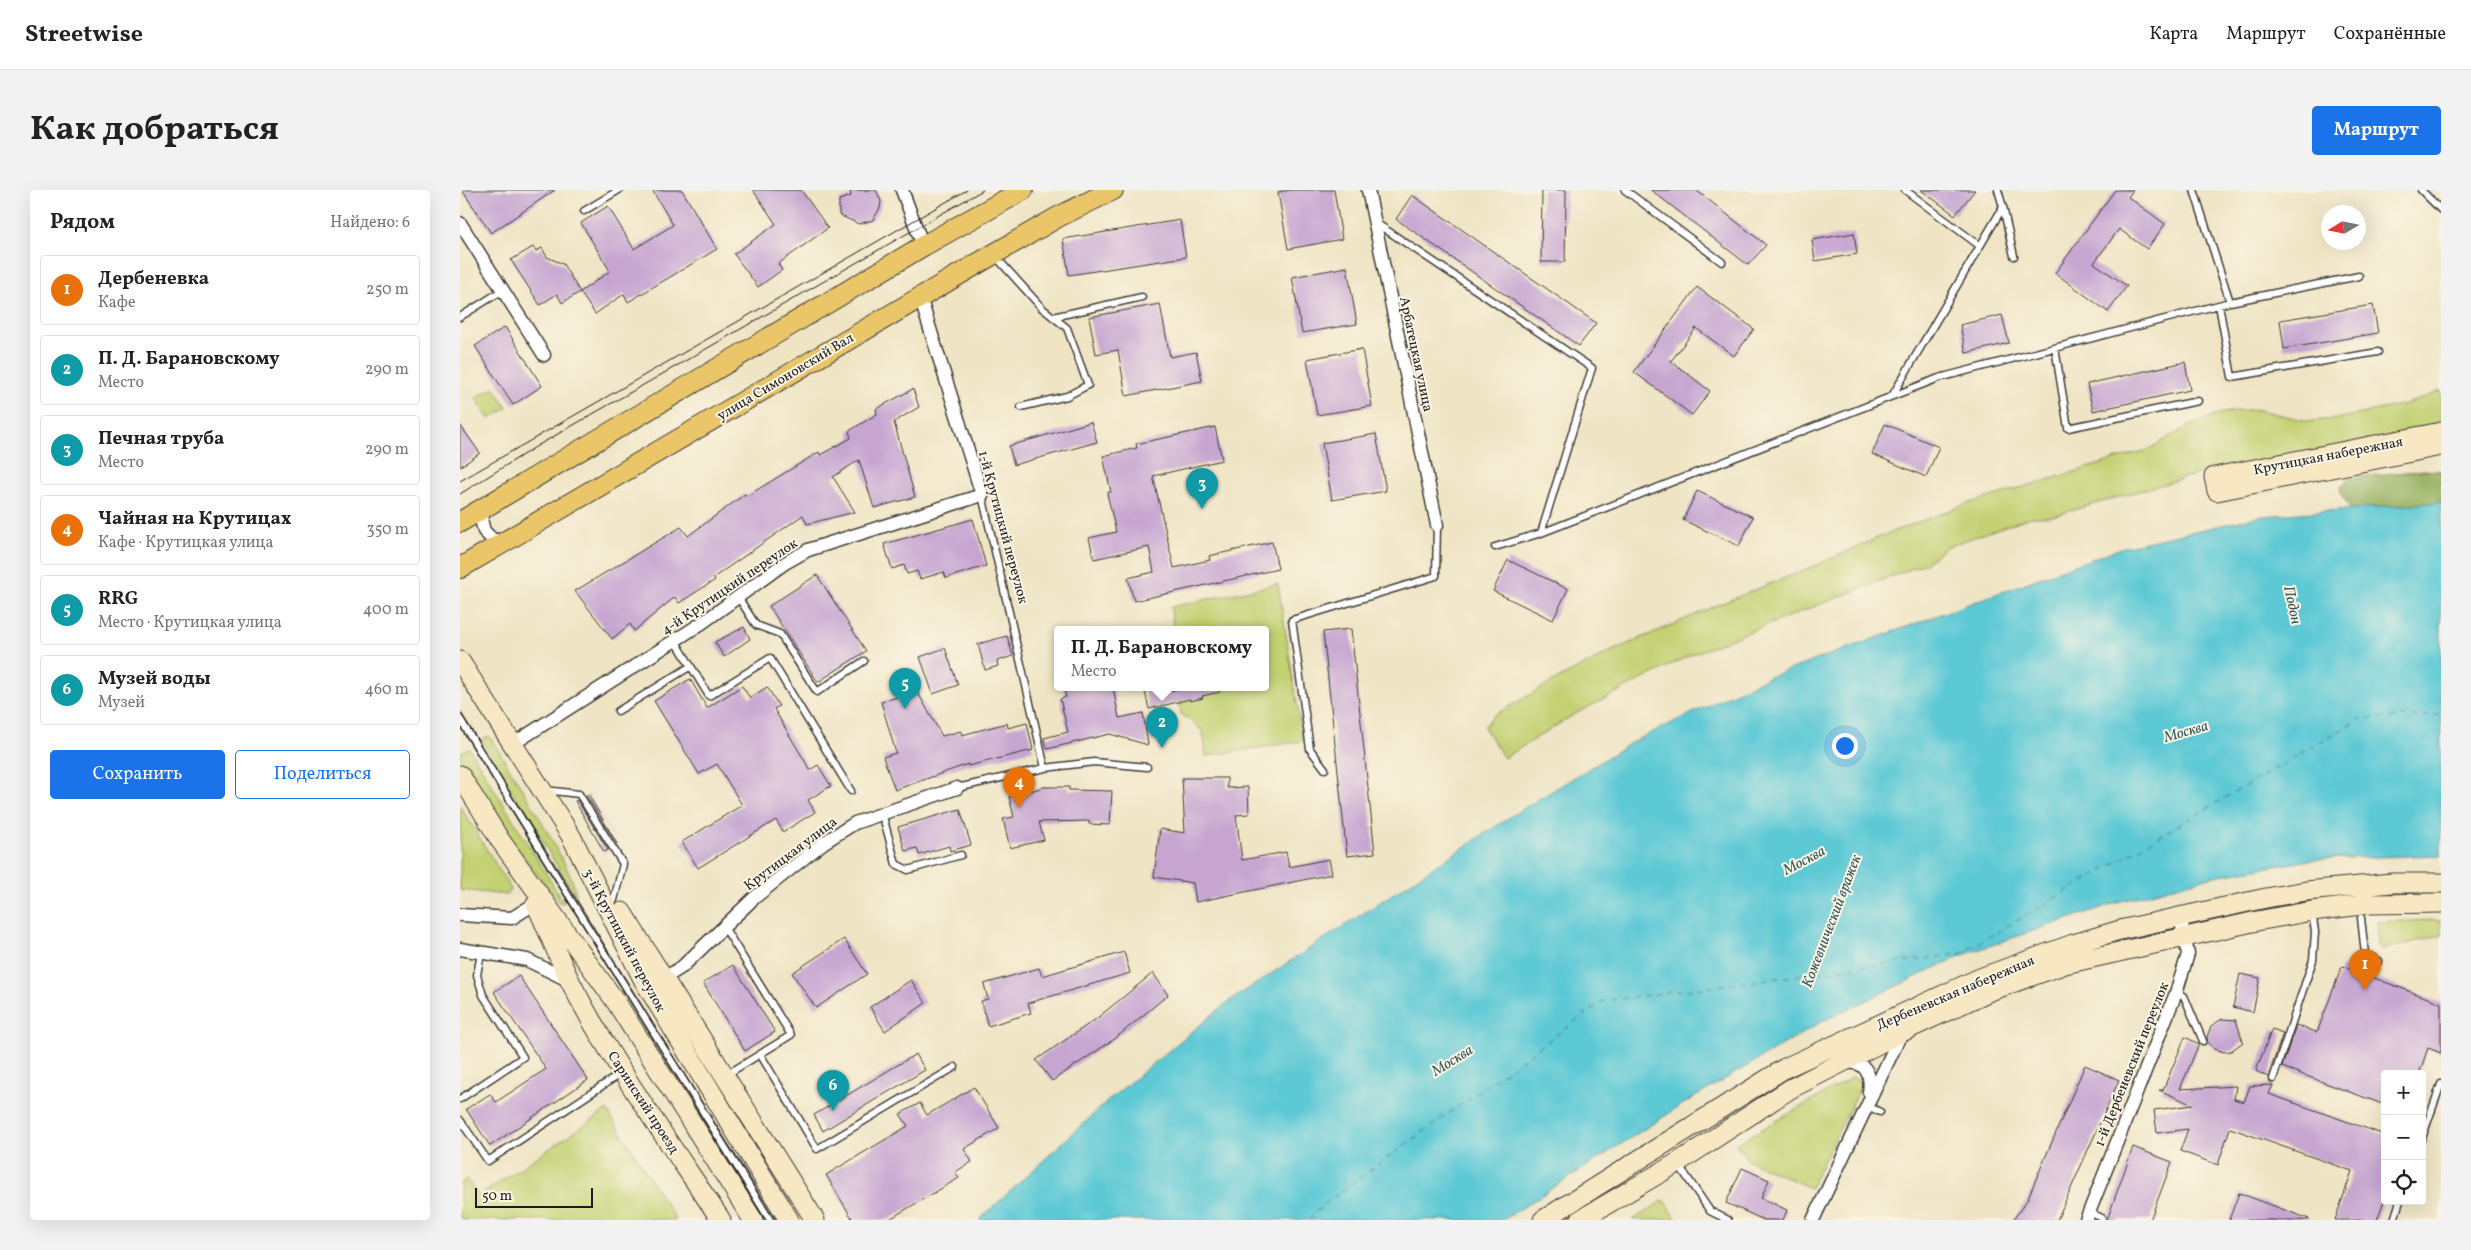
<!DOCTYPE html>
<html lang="ru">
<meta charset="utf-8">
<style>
body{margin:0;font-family:Vollkorn,serif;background:#f2f2f2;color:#222}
.controls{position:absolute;right:15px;bottom:15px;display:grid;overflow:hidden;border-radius:5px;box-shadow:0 5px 20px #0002}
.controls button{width:45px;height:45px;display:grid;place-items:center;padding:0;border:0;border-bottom:1px solid #e0e0e0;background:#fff;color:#222;font:25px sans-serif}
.compass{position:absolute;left:1861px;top:15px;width:45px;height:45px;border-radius:50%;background:#fff;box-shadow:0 5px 20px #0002;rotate:260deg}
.scale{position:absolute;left:15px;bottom:12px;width:118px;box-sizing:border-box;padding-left:5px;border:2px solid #1c1c1c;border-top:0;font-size:14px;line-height:18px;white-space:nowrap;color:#1c1c1c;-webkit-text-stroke:4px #fcf5e5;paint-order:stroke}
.you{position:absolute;left:1384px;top:555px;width:18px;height:18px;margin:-12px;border:4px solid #fff;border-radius:50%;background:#1a73e8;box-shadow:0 0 0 8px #1a73e833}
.badge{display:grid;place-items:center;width:32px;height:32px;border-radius:50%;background:#1a73e8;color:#fff;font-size:16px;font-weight:700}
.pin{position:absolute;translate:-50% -41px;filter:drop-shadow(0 1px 2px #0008)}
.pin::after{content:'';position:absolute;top:26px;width:18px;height:15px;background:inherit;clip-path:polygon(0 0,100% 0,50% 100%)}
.popup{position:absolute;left:594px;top:436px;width:215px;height:65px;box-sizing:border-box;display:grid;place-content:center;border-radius:5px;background:#fff;filter:drop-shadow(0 1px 4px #0005);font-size:16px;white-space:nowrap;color:#767676}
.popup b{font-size:19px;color:#222}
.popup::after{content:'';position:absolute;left:50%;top:100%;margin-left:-10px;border:10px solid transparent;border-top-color:#fff}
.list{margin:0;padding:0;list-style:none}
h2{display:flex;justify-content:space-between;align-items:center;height:65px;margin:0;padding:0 20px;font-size:21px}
h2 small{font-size:16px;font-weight:400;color:#767676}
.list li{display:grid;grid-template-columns:32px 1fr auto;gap:15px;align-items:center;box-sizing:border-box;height:70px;margin:0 10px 10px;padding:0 10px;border:1px solid #e0e0e0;border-radius:5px}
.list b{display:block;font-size:19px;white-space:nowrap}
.list p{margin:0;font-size:16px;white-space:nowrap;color:#767676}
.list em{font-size:16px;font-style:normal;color:#767676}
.actions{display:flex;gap:10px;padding:15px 20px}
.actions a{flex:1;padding:11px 0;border:1px solid #1a73e8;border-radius:5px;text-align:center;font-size:18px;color:#1a73e8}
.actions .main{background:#1a73e8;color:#fff}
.icon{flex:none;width:28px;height:28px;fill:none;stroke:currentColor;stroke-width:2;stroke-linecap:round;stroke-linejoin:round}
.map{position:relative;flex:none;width:1981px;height:1030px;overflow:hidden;border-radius:5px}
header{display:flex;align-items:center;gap:30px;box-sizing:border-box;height:70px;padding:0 25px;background:#fff;border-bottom:1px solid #e0e0e0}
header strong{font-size:24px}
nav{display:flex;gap:28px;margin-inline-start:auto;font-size:18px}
.intro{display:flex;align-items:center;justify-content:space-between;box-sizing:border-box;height:120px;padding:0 30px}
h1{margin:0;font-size:35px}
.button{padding:12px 22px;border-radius:5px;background:#1a73e8;color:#fff;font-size:18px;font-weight:700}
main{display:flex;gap:30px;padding:0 30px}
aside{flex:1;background:#fff;border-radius:5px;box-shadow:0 5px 20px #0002}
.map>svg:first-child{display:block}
.green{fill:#c3d173;stroke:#707648}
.forest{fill:#9ab365;stroke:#5b6840}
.water{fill:#5dc9d5;stroke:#3c7278}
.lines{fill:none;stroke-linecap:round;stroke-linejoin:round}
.ferry{stroke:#33595d;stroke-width:1;stroke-dasharray:6 5;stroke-linecap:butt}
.building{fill:#c6a6d1}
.service-casing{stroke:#3c3a35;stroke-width:9}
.minor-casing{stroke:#3c3a35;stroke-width:15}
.secondary-casing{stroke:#3c3a35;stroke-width:21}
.primary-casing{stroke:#3c3a35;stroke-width:22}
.service{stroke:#fff;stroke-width:6}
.minor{stroke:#fff;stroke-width:12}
.secondary{stroke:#f7e8c3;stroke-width:19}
.primary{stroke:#eac669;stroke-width:20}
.tram{stroke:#1c1c1c;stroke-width:1}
.labels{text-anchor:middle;stroke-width:4;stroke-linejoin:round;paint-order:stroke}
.street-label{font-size:14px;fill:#1c1c1c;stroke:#fcf5e5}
.water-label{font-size:15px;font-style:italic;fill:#33595d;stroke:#fcf5e5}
</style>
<header>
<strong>Streetwise</strong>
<nav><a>Карта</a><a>Маршрут</a><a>Сохранённые</a></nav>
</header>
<div class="intro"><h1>Как добраться</h1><a class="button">Маршрут</a></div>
<main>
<aside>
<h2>Рядом<small>Найдено: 6</small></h2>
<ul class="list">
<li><span class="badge" style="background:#e8710a">1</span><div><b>Дербеневка</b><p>Кафе</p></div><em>250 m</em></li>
<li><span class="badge" style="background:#0f9aa8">2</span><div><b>П. Д. Барановскому</b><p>Место</p></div><em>290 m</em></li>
<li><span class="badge" style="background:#0f9aa8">3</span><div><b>Печная труба</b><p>Место</p></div><em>290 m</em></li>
<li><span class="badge" style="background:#e8710a">4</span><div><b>Чайная на Крутицах</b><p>Кафе · Крутицкая улица</p></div><em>350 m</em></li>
<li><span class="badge" style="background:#0f9aa8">5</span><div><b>RRG</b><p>Место · Крутицкая улица</p></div><em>400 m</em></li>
<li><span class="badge" style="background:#0f9aa8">6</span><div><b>Музей воды</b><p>Музей</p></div><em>460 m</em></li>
</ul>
<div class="actions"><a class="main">Сохранить</a><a>Поделиться</a></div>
</aside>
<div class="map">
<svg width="1981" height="1030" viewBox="0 0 1981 1030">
<rect width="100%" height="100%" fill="#fcf5e5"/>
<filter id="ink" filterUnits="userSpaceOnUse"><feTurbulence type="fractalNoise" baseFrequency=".02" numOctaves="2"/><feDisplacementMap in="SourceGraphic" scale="10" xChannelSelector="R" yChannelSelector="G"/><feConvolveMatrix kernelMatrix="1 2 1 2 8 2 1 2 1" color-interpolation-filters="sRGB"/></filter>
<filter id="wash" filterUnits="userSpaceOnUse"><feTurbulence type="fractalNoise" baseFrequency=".0096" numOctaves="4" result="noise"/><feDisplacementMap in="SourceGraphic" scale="20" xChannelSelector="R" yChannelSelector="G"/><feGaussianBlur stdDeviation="1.12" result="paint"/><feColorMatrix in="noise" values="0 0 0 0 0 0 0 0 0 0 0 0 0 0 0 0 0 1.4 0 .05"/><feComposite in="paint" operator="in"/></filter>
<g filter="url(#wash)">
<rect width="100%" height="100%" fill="#efe4c4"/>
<path class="green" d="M 34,197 L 47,218 L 29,229 L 16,208 Z
M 1981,201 L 1981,236 L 1735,285 L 1589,327 L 1571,327 L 1486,357 L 1466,373 L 1230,465 L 1115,524 L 1044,568 L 1024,537 L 1033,526 L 1103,486 L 1154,460 L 1260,414 L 1359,374 L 1426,344 L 1507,314 L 1687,260 L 1727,237 L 1762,223 L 1795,219 L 1848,231 L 1877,229 L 1949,213 Z
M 818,394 L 843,551 L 746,566 L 743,541 L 721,524 L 718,497 L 806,497 L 806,439 L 713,439 L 711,417 Z
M 29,546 C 44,569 119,687 116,707 L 21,550 Z
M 9,558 L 104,713 L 99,712 L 54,654 L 0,567 L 0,563 Z
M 0,616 L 51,699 L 47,705 L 0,700 Z
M 1973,730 L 1981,731 L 1981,745 L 1922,760 L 1918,755 L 1917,732 Z
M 1393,887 L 1400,892 L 1401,897 L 1350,998 L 1288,970 L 1276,954 Z
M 147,920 L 216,1030 L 0,1030 L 0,994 L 6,989 L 19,1006 Z
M 1204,1010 L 1217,1030 L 1173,1030 Z"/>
<path class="forest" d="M 1964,280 L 1981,281 L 1981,312 L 1891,319 L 1882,306 L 1880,297 L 1889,288 Z"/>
<path class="water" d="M 1981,312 L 1981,665 L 1857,669 L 1754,686 L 1661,711 L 1500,766 L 1361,832 L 1225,913 L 1043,1030 L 519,1030 L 650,909 L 768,812 L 1056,623 L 1174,551 L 1304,489 L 1664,357 L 1802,326 Z"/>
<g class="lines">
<path class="ferry" d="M 849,1030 L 864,1014 L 1143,811 L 1500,764 L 1899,529 L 1981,525"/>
</g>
<g id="blocks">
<path class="building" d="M 2,0 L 95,0 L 31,43 Z
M 192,0 L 222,0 L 257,59 L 168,112 L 164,104 L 135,124 L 120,102 L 150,81 L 121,33 L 148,16 L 174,59 L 213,35 Z
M 293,0 L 341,0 L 368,38 L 318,74 L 322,80 L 298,97 L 274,64 L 316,34 Z
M 390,0 L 416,0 L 421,11 L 420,18 L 413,30 L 399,34 L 379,25 L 379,10 L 391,6 Z
M 831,0 L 874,0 L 882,49 L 828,59 L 818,2 Z
M 1082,0 L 1106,0 L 1105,72 L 1081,72 Z
M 1191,0 L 1236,0 L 1306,55 L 1288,75 Z
M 1461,0 L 1515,0 L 1495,25 Z
M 1655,0 L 1673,0 L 1668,7 L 1705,34 L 1687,59 L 1659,39 L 1634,73 L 1667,96 L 1648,122 L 1595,83 Z
M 952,5 L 1136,133 L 1119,156 L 936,29 Z
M 720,30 L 726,67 L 609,85 L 603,49 Z
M 1394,43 L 1397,64 L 1355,71 L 1352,50 Z
M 73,57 L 76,61 L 82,58 L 87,67 L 103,74 L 120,102 L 102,113 L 97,104 L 80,115 L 51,70 Z
M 887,77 L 897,134 L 842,143 L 832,87 Z
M 1237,97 L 1294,139 L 1274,166 L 1236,138 L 1211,171 L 1250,201 L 1232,225 L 1174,182 Z
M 700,114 L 710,167 L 736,162 L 742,191 L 666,206 L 658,160 L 636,164 L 629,127 Z
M 1913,115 L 1918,143 L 1824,159 L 1820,130 Z
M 1542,125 L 1549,153 L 1506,163 L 1500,135 Z
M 45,137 L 82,196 L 53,215 L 15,156 Z
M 902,159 L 912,216 L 857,225 L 847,169 Z
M 1725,172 L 1730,200 L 1633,221 L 1627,194 Z
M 453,199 L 459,217 L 434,232 L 455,307 L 414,318 L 399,270 L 373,287 L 395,322 L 347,334 L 343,325 L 253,388 L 255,390 L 219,413 L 215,407 L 174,441 L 170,434 L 152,449 L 115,401 L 221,337 L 228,346 L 285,304 L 287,306 L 359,262 L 360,265 L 391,248 L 389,241 L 417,224 L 416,219 Z
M 631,232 L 637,252 L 554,275 L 549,256 Z
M 1425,234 L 1479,257 L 1466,287 L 1412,264 Z
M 0,235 L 20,263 L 0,277 Z
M 755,237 L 762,270 L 693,286 L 714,378 L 750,370 L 749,366 L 812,352 L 818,379 L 674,411 L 668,388 L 694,382 L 689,357 L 634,369 L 629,348 L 656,342 L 647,303 L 651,302 L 643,266 L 677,258 L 676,254 Z
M 916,244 L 926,301 L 872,310 L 862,253 Z
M 1237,301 L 1293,327 L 1279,356 L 1223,330 Z
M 513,329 L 526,376 L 486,388 L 484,382 L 460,389 L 457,381 L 447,384 L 444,375 L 432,379 L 424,354 Z
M 1048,370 L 1108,399 L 1093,430 L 1033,401 Z
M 357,385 L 406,461 L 358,492 L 309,416 Z
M 284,437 L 290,449 L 264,467 L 255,452 Z
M 891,439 L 915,663 L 887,666 L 863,442 Z
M 547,446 L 553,466 L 537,471 L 538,476 L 525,480 L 518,454 Z
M 485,458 L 498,495 L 473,504 L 460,467 Z
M 230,489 L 247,518 L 282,496 L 290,508 L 307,497 L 319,516 L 314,519 L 350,580 L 358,575 L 371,596 L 348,610 L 355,622 L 323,642 L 316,630 L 238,678 L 222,652 L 282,615 L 257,574 L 239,584 L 194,511 Z
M 603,497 L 643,497 L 644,500 L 653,498 L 659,528 L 683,523 L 688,555 L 650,544 L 587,559 L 584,548 L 608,542 L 600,509 L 606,507 Z
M 684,497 L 708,497 L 709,501 L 728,497 L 760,497 L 760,502 L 742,506 L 743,508 L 730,511 L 730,509 L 689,519 Z
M 457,501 L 482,546 L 501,541 L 502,545 L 547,533 L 548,538 L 567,533 L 573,560 L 508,576 L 508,574 L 435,600 L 423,567 L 436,563 L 421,512 Z
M 722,588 L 767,588 L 767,598 L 788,597 L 789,624 L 776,625 L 782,670 L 826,662 L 829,677 L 869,669 L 872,684 L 736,712 L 733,693 L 694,687 L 700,639 L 725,643 Z
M 584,597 L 609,597 L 609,600 L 652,601 L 650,635 L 629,634 L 629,631 L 579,632 L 584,650 L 550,658 L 543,629 L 554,627 L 549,607 Z
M 128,604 L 152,645 L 157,654 L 126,605 Z
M 117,610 L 148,660 L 144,662 L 115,611 Z
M 500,619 L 511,655 L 490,661 L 489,656 L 459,665 L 457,658 L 445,661 L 438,637 Z
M 384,749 L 407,784 L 356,818 L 332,783 Z
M 664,762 L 670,783 L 568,813 L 571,823 L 528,836 L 521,811 L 528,809 L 524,794 L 579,778 L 582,786 Z
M 273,775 L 315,842 L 285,861 L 243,793 Z
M 1882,776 L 1981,813 L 1981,863 L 1968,858 L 1959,884 L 1925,884 L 1925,915 L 1822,877 L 1836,835 L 1856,842 L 1858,840 Z
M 693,783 L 708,805 L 653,850 L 592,891 L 576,870 L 636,829 Z
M 1780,784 L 1800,788 L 1793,822 L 1773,817 Z
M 59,786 L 128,890 L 30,956 L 6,919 L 30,904 L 36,912 L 86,879 L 34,802 Z
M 451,790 L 466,813 L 425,841 L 410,817 Z
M 1762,829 L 1776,830 L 1783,852 L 1771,861 L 1764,862 L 1755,859 L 1748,853 L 1747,847 L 1751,836 Z
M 1812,839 L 1823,843 L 1808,887 L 1796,881 Z
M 1725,847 L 1739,854 L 1720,899 L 1776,896 L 1774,909 L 1784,912 L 1790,896 L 1813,895 L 1809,904 L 1925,945 L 1925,1008 L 1917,1030 L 1875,1030 L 1892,981 L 1770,938 L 1758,975 L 1720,961 L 1728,939 L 1697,943 L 1694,920 L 1733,915 L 1699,900 L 1703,900 Z
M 456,864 L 465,880 L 363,941 L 354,925 Z
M 1625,875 L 1659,890 L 1597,1030 L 1553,1030 L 1567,1010 Z
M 514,897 L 539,938 L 504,959 L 512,972 L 495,982 L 499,988 L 428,1030 L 393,1030 L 366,985 L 448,936 L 440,924 L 460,913 L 467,925 Z
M 1673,957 L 1712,972 L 1690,1030 L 1647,1030 Z
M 1282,978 L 1309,990 L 1301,1008 L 1327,1020 L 1323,1030 L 1304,1030 L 1266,1013 Z
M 1779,1003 L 1849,1029 L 1849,1030 L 1769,1030 Z"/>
</g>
</g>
<g filter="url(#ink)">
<use href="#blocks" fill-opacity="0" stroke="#3c3a35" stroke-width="1"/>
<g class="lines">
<defs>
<path id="service" d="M 1165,0 L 1262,72
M 1445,0 L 1520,56
M 1734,0 L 1770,112 L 1899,86
M 1961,0 L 1981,20
M 1543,17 L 1554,66
M 124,21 L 159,0
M 916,33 L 1132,178 L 1081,343
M 536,67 L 582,118 L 607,138 L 628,195 L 607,206 L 561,217
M 1759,115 L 1772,187 L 1918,162
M 0,127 L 43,100
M 593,127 L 682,107
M 1595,158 L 1608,238 L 1738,211
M 1432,206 L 1543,17 L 1538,0
M 522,305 L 585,578
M 1035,357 L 1081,343 L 1479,188 L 1770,112
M 278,407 L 296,435 L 320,444 L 357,502 L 404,471
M 215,450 L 249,506 L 310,468 L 391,601
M 158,521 L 231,476
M 0,529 L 310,1030
M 865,579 L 850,559 L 832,430 L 976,386 L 977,335
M 497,598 L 585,578 L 634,572 L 687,577
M 85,600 L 119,604 L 163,674 L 154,710
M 422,623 L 436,674 L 448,680 L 501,665
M 1901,728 L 1905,764 L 1919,771
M 264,737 L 331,845 L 266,885
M 1716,803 L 1724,806 L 1743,851
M 300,864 L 357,959 L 495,877
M 1813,889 L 1853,770 L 1855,742 L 1852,722
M 0,909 L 63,867 L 23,805 L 17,785 L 21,763
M 1406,915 L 1420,922
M 0,930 L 28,971 L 160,884
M 1962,948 L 1981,894
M 1218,974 L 1250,1021 L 1268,1030
M 1629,1022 L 1642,1028
M 1934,1030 L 1940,1011"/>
<path id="minor" d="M 442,0 L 463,56
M 908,0 L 977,335
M 0,33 L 84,165
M 27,318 L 21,329 L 24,341 L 33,350 L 47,350
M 53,554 L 242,433 L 325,373 L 348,360 L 522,305 L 460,107
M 0,725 L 52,728 L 76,713
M 0,759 L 67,770 L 110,791
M 203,789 L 222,777 L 294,708 L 363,653 L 395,633 L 497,598
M 1382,874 C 1404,868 1412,883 1409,902
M 1353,1030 L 1442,842
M 1626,1030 L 1716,803 L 1728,764 L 1720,727"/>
<path id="secondary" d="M 1981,242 L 1754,287 L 1757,301 L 1981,256
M 0,471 L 111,646 L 184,791 L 329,1030
M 0,585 L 40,650 L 156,812 L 293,1030
M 76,714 C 88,740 98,766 110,791 C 153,875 209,952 261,1030
M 162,722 L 355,1030
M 1083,1030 L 1325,878 L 1520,788 L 1613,754 L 1660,740 L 1806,708 L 1846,701 L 1932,693 L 1981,693
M 1120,1030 L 1217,973 L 1330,899 L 1442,842 L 1530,801 L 1605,774 L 1797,731 L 1852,721 L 1910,714 L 1981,713"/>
<path id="primary" d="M 0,332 L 463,56 L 563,0
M 0,378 L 534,64 L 598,27 L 653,0"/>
</defs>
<use href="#service" class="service-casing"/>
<use href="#minor" class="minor-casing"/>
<use href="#secondary" class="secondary-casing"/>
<use href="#primary" class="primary-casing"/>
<use href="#service" class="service"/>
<use href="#minor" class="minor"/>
<use href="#secondary" class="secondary"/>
<use href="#primary" class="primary"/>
<path class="tram" d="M 0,291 L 507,0
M 0,304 L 77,256 L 523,0
M 0,521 L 113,707 L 316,1030
M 0,537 L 305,1030"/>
</g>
</g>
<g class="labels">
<g class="street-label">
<text transform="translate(957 164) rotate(78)" y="5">Арбатецкая улица</text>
<text transform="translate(325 186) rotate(-31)" y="5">улица Симоновский Вал</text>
<text transform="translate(1868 265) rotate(-11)" y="5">Крутицкая набережная</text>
<text transform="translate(544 337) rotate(75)" y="5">1-й Крутицкий переулок</text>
<text transform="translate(269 396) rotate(-34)" y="5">4-й Крутицкий переулок</text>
<text transform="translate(330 663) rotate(-37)" y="5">Крутицкая улица</text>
<text transform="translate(165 750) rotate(62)" y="5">3-й Крутицкий переулок</text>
<text transform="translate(1495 802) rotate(-23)" y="5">Дербеневская набережная</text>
<text transform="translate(1671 874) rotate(-68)" y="5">1-й Дербеневский переулок</text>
<text transform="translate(184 912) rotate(57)" y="5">Саринский проезд</text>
</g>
<g class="water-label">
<text transform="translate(1833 415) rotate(78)" y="5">Подон</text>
<text transform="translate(1726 541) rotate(-16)" y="5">Москва</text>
<text transform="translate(1344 670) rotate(-28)" y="5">Москва</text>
<text transform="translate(1371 731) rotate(-69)" y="5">Кожевнический вражек</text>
<text transform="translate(992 870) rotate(-32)" y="5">Москва</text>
</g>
</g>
</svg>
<div class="controls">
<button>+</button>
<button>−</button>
<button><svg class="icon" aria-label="locate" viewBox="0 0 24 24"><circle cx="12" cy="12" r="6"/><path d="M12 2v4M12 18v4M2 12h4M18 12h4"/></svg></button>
</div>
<svg class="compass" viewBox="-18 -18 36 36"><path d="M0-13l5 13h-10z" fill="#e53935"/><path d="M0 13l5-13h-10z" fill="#767676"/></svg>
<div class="scale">50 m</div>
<div class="you"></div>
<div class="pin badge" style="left:1905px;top:800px;background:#e8710a">1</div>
<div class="pin badge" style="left:702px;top:558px;background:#0f9aa8">2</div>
<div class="popup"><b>П. Д. Барановскому</b>Место</div>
<div class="pin badge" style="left:742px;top:319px;background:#0f9aa8">3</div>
<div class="pin badge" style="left:559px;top:618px;background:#e8710a">4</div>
<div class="pin badge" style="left:445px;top:519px;background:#0f9aa8">5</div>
<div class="pin badge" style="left:373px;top:921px;background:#0f9aa8">6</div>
</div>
</main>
